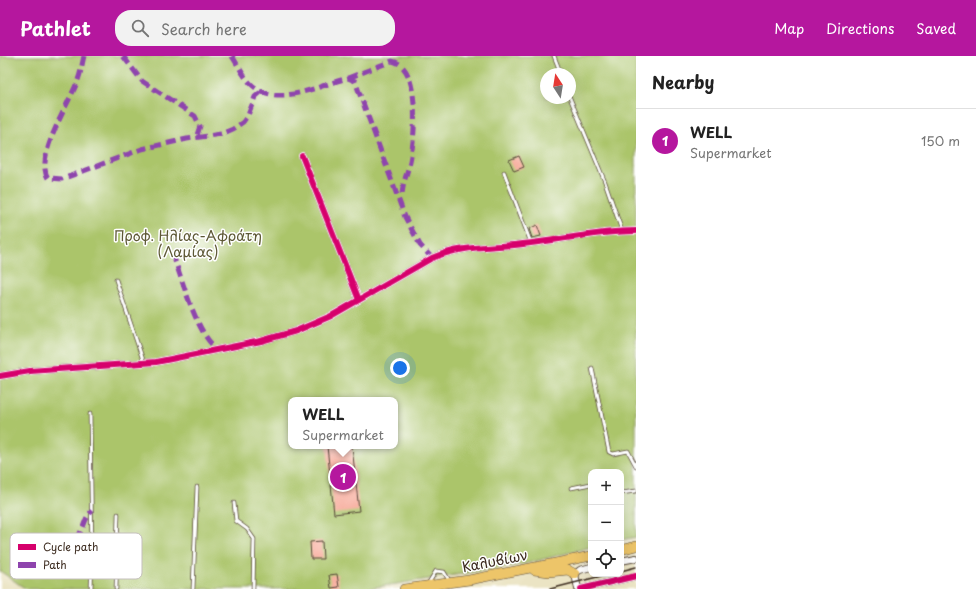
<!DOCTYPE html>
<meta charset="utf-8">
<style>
body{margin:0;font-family:"Playpen Sans",sans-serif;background:#f2f2f2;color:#222}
.controls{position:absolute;right:12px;bottom:12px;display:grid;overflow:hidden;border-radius:8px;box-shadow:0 4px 16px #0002}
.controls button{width:36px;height:36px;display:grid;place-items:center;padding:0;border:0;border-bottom:1px solid #e0e0e0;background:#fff;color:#222;font:20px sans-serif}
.compass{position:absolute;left:540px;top:12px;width:36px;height:36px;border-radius:50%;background:#fff;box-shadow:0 4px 16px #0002;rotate:348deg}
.you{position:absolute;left:400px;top:312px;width:14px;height:14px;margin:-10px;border:3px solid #fff;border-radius:50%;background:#1a73e8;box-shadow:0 0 0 6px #1a73e833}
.badge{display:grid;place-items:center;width:26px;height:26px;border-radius:50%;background:#b5179e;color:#fff;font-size:13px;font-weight:700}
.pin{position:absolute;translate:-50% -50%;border:2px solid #fff;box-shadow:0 1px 4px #0006}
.popup{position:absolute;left:288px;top:341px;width:110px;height:52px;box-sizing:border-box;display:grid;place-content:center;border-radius:8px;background:#fff;filter:drop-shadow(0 1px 3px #0005);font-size:13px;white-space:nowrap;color:#767676}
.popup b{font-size:15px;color:#222}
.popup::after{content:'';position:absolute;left:50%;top:100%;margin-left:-8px;border:8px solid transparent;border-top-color:#fff}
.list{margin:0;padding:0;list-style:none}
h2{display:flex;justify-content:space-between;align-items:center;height:52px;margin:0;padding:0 16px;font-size:17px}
h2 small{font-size:13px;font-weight:400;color:#767676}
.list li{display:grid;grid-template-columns:26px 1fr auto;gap:12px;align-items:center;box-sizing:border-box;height:64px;padding:0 16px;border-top:1px solid #e0e0e0}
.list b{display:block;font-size:15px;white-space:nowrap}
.list p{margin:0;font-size:13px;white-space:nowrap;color:#767676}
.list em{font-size:13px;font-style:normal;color:#767676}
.icon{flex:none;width:22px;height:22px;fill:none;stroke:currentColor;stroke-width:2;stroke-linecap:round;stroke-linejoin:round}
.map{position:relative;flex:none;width:636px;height:533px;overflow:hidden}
header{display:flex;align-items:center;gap:24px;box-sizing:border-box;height:56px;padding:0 20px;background:#b5179e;color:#fff}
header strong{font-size:19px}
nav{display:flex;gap:22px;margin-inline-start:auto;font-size:14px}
.search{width:280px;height:36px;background:#f2f2f2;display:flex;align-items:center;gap:10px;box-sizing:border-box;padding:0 14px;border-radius:16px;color:#767676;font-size:15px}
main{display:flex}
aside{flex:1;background:#fff}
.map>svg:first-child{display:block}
.green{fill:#abc56a;stroke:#737844;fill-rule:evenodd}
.building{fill:#f6a391}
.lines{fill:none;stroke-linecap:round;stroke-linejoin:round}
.lane-casing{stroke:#554637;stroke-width:4.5}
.street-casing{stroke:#554637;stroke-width:8}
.primary-casing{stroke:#554637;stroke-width:10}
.lane{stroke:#fff;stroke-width:3}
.street{stroke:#fff;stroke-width:6}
.primary{stroke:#edc569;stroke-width:9}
.rail{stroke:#3b2a1e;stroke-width:1.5}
.quiet{stroke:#8e44ad;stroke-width:5;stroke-dasharray:10 5;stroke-linecap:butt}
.cycleway-casing{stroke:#fff;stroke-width:8}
.cycleway{stroke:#d6006c;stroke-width:6}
.labels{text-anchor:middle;stroke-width:3;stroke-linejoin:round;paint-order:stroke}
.park-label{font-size:14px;fill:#5d5835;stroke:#fff}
.street-label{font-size:14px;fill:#3b2a1e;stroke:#fff}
.key{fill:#fff;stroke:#c4bfbc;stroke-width:1}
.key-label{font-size:11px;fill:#3b2a1e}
</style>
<header>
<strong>Pathlet</strong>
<div class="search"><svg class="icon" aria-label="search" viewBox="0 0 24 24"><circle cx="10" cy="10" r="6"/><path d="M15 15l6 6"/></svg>Search here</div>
<nav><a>Map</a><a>Directions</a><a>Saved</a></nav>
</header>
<main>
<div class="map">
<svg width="636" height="533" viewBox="0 0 636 533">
<rect width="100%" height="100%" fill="#fff"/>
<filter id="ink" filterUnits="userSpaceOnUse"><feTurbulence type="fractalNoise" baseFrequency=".025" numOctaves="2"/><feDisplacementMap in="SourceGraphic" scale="8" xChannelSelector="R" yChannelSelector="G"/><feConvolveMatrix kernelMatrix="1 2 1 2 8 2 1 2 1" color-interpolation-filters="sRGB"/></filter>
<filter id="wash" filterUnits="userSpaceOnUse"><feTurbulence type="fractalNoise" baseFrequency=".012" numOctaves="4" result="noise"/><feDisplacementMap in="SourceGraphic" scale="16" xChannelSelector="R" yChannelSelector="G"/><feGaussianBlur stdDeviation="0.9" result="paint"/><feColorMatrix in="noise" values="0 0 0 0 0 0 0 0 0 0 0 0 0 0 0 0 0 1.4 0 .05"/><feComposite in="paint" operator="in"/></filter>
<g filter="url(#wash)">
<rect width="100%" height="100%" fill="#ebe4c4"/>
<path class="green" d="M 0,0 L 636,0 L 636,481 L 621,484 L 621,416 L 591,416 L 591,491 L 520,509 L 364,533 L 26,533 L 0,515 ZM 546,18 L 570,18 L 570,42 L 546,42 ZM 291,344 L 395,344 L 395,390 L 291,390 Z"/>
<g id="blocks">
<path class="building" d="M 519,100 L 524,111 L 514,115 L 509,104 Z
M 537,169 L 541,180 L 532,182 L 529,173 Z
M 327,390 L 352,390 L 359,455 L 334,458 Z
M 322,485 L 323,503 L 311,503 L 310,486 Z
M 337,518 L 339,531 L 331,532 L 329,519 Z"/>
</g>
</g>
<g filter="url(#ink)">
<use href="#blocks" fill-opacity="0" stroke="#554637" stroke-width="1"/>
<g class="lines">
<defs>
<path id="lane" d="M 554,0 L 561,18
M 570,42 L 605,126 L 622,175
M 504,116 L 531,187
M 116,224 L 144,307
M 592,312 L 609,396 L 613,398 L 628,395 L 636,410
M 90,358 L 92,502 L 91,533
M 571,432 L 591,428
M 621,437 L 636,435
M 234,447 L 236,465 L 247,473 L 254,483 L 253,533
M 428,528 L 436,515 L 444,516 L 450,526
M 116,533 L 118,458
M 193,533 L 197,431"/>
<path id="street" d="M 302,100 L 359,244
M 0,320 L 30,315 L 156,306 L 261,285 L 296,275 L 331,260 L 432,202 C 462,189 491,192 523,188 C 561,184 598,175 636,175
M 621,505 L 636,502
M 578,533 L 575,518 L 580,514 L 591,511
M 581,533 L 636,520"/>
<path id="primary" d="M 621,494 L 636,490
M 534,514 L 549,516 L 568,514 L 575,518
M 404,533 L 469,524 L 591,500"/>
</defs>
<use href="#lane" class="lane-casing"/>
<use href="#street" class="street-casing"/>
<use href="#primary" class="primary-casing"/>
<use href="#lane" class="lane"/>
<use href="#street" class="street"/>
<use href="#primary" class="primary"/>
<path class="rail" d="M 621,515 L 636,511
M 550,533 L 609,518"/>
<path class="quiet" d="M 84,0 C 82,8 81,16 78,24 C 70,46 34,102 48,122 L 62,123 L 73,119 L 142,93 L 187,83 L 221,78 L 233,73 L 243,66 L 248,59 L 255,41 L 262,35
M 123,0 L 142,25 L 195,60 L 200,70 L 196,82
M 232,0 C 238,9 243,20 251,28 C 277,53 319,29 348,22 L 355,25 L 405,161 L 420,189 L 432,202
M 348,22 L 392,5 C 423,10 415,90 408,113 C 405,123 402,131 402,142
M 172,197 C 182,221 197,282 219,294
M 79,513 C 69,497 76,486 83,471 C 86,464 86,461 92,455"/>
<defs>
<path id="cycleway" d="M 302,100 L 359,244
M 0,320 L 30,315 L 156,306 L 261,285 L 296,275 L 331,260 L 432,202 C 462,189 491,192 523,188 C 561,184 598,175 636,175
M 581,533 L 636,520"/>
</defs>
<use href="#cycleway" class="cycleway-casing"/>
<use href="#cycleway" class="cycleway"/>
</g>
</g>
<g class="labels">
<g class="park-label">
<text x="188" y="185">Προφ. Ηλίας-Αφράτη<tspan x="188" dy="16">(Λαμίας)</tspan></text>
</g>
<g class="street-label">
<text transform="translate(495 505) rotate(-11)" y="5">Καλυβίων</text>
</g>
</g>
<rect x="10" y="477" width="132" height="46" rx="6" class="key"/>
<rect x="18" y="488" width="18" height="6" fill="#d6006c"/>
<rect x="18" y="506" width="18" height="6" fill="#8e44ad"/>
<g class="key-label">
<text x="43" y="495">Cycle path</text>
<text x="43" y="513">Path</text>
</g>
</svg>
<div class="controls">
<button>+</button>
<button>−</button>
<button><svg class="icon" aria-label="locate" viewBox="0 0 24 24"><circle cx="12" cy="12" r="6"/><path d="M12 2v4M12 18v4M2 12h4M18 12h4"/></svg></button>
</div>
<svg class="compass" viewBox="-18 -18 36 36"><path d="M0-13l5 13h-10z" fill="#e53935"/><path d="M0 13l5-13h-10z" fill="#767676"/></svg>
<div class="you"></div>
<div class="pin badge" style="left:343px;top:421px">1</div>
<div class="popup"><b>WELL</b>Supermarket</div>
</div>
<aside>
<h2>Nearby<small></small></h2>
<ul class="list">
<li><span class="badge">1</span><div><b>WELL</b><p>Supermarket</p></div><em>150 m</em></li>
</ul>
</aside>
</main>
